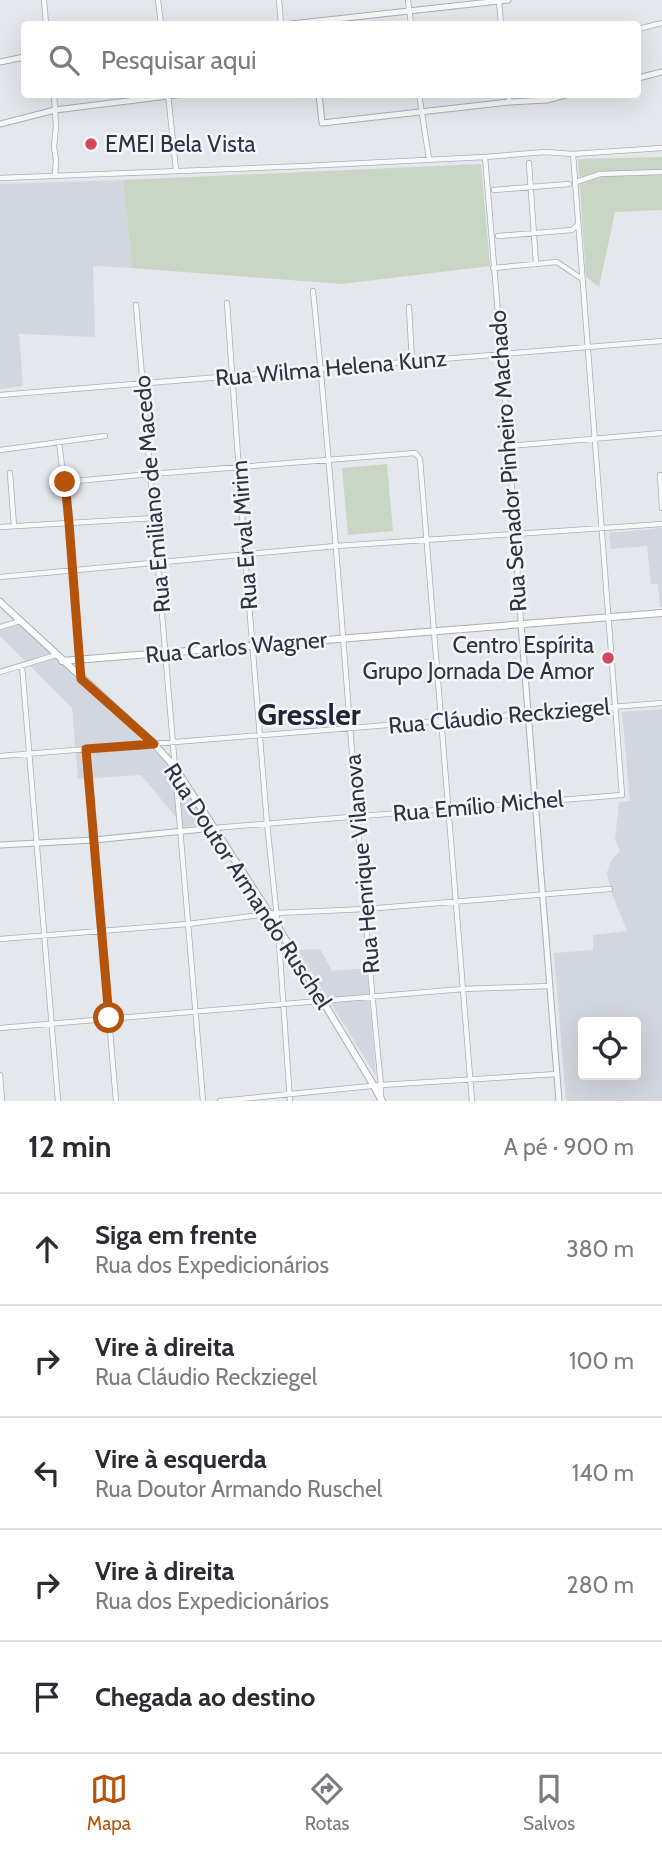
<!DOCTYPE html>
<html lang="pt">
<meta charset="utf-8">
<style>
body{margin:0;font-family:Cabin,sans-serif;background:#f2f2f3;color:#2b2b33}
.controls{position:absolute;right:21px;bottom:21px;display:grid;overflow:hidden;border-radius:7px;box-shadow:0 7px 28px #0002}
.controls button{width:63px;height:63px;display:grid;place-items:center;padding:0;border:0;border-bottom:2px solid #e1e1e2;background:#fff;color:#2b2b33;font:35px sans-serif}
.stop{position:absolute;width:21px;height:21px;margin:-16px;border:5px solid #b45309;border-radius:50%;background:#fff}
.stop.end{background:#b45309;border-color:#fff;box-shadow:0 2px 7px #0008}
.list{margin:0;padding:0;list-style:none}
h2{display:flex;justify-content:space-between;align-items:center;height:91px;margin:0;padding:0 28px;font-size:30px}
h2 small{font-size:23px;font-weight:400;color:#7c7c81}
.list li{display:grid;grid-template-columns:46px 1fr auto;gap:21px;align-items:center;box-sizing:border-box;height:112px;padding:0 28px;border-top:2px solid #e1e1e2}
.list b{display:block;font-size:26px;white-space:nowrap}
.list p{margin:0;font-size:23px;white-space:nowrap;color:#7c7c81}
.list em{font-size:23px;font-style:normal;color:#7c7c81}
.icon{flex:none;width:38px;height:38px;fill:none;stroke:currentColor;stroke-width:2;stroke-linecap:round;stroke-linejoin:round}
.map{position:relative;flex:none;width:662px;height:1101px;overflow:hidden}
.search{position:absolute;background:#fff;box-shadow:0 7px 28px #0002;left:21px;right:21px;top:21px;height:77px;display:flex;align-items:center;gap:18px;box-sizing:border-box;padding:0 24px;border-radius:7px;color:#7c7c81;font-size:26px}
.sheet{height:651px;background:#fff}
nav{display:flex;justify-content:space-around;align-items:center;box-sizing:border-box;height:98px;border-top:2px solid #e1e1e2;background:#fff;font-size:19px;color:#7c7c81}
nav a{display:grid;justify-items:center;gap:4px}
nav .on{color:#b45309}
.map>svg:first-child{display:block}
.built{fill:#d2d6de;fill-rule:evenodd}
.green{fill:#c9d6c5}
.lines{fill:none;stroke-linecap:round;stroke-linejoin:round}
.minor-casing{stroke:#a9aeb7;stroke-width:6}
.tertiary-casing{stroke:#a9aeb7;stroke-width:7}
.secondary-casing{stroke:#a9aeb7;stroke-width:8}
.minor{stroke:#f7f8fa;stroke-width:4.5}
.tertiary{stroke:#f7f8fa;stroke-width:5}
.secondary{stroke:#fff;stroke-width:6}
.route{stroke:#b45309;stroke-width:9}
.poi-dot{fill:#d1495b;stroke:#f4f6f9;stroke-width:2.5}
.labels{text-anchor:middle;stroke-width:5;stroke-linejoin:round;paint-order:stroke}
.poi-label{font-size:23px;fill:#2b3445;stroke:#f4f6f9;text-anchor:start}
.street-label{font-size:23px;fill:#2b3445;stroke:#f4f6f9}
.district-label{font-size:30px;font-weight:bold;fill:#1d2536;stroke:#f4f6f9}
</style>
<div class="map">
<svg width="662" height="1101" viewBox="0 0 662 1101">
<rect width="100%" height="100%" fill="#e4e7ec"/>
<path class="built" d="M 123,180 L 132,268 L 93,266 L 95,337 L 19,334 L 23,386 L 0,389 L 0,184 Z
M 662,528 L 662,607 L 660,607 L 658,584 L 651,584 L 647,546 L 611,549 L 609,533 Z
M 18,623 L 169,765 L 207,824 L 184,827 L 141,775 L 78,779 L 72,708 L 0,636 L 0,629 Z
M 662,709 L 662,1101 L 566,1101 L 554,953 L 593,950 L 593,935 L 627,931 L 610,889 L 607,872 L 612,859 L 620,851 L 615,840 L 619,802 L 630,801 L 622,712 ZM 583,1022 L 636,1022 L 636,1075 L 583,1075 Z
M 320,949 L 332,971 L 367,968 L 376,1076 L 298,950 Z"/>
<path class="green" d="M 662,157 L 662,210 L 615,212 L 599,287 L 586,277 L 578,159 Z
M 481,164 L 490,266 L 342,284 L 132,268 L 123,180 Z
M 387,464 L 393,531 L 348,535 L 342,468 Z"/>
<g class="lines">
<defs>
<path id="minor" d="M 44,0 L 46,24
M 158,0 L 161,24
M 279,0 L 281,24
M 408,0 L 411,24
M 499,1 L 501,24
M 638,29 L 662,23
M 54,94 L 56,126 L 54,147 L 56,160 L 55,176
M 168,94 L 176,170
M 419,94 L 429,159
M 509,94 L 509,102
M 485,157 L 509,446 L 521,624
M 529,163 L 536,264
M 0,178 L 304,166 L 485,157 L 545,152 L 573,154 L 662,148
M 576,182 L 600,174 L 662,172
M 494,190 L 569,184
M 498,236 L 572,230 L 578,224
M 493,268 L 557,262 L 582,279
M 313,291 C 340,555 354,821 381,1085 L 381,1098
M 227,303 L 245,555 L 267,823 L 278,927 L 290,1101
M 136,305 L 203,1101
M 409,307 L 412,362
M 0,395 L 662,341
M 59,442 L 69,523 L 81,678
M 509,446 L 662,433
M 0,450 L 105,436
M 10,473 L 14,526
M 660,475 L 662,508
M 65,482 L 151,474 L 415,453 L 420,459 L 472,1101
M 0,527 L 155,518
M 0,577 L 336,546 L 662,524
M 0,627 L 20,621
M 22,666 L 58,1101
M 0,672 L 56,655
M 86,749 L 116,1101
M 0,756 L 662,703
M 214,828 L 622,795 C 605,581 589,367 573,154
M 0,939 L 188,924 L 277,913 L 365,909 L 610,889
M 0,1028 L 463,989 L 549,986
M 0,1075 L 2,1101
M 220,1101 L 381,1085 L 557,1074"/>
<path id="tertiary" d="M 291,24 L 508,0
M 0,62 L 24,57
M 638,78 L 662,72
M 319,94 L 322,123 L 509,102 L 547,100 L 569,94
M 0,124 L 55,110 L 184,94
M 521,624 L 559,1101
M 0,845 L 94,840 L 214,828"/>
<path id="secondary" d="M 0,602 L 154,744 L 174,766 L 278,927 L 374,1086 L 382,1101
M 62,661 L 662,613"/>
</defs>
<use href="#minor" class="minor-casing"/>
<use href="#tertiary" class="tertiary-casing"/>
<use href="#secondary" class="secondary-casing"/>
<use href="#minor" class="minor"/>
<use href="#tertiary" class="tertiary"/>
<use href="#secondary" class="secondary"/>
</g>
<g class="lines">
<path class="route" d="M 65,482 L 69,523 L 81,679 L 154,744 L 86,749 L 109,1018"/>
</g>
<g class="poi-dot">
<circle cx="91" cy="144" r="7"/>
<circle cx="608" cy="658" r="7"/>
</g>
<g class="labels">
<g class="poi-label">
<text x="105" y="152">EMEI Bela Vista</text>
<text x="594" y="653" text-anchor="end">Centro Espírita<tspan x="594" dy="26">Grupo Jornada De Amor</tspan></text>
</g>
<g class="street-label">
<text transform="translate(331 368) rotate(-5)" y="8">Rua Wilma Helena Kunz</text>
<text transform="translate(508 461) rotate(-94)" y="8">Rua Senador Pinheiro Machado</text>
<text transform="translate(152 494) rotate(-95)" y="8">Rua Emiliano de Macedo</text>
<text transform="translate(244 535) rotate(-94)" y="8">Rua Erval Mirim</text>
<text transform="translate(236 647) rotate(-5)" y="8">Rua Carlos Wagner</text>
<text transform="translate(499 716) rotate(-5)" y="8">Rua Cláudio Reckziegel</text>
<text transform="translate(478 806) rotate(-5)" y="8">Rua Emílio Michel</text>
<text transform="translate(362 864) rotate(-95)" y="8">Rua Henrique Vilanova</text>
<text transform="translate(248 886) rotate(57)" y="8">Rua Doutor Armando Ruschel</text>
</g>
<g class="district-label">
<text x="309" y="725">Gressler</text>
</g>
</g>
</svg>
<div class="controls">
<button><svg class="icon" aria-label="locate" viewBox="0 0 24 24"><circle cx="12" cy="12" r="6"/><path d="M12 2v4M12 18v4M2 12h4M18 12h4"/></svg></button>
</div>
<div class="stop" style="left:109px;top:1018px"></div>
<div class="stop end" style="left:65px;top:482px"></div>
<div class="search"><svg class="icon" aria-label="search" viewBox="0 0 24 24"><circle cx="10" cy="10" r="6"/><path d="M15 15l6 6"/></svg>Pesquisar aqui</div>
</div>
<section class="sheet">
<h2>12 min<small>A pé · 900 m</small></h2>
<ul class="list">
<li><svg class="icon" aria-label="ahead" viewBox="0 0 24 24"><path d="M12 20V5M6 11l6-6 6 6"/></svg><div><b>Siga em frente</b><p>Rua dos Expedicionários</p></div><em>380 m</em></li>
<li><svg class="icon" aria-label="right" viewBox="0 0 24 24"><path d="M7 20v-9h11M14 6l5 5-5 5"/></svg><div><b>Vire à direita</b><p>Rua Cláudio Reckziegel</p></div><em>100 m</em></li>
<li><svg class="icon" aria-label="left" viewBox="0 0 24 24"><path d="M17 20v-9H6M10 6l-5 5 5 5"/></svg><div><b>Vire à esquerda</b><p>Rua Doutor Armando Ruschel</p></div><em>140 m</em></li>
<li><svg class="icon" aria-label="right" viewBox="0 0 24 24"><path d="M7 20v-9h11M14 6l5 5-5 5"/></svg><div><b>Vire à direita</b><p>Rua dos Expedicionários</p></div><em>280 m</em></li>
<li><svg class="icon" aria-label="arrive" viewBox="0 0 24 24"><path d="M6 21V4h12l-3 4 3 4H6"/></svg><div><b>Chegada ao destino</b></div></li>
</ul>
</section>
<nav>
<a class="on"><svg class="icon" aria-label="map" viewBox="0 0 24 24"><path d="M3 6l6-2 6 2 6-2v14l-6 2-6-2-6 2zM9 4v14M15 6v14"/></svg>Mapa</a>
<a><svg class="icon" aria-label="directions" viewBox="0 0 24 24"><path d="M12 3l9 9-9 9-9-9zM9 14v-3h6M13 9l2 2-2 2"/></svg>Rotas</a>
<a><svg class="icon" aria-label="saved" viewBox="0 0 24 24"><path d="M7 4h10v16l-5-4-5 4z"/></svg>Salvos</a>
</nav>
